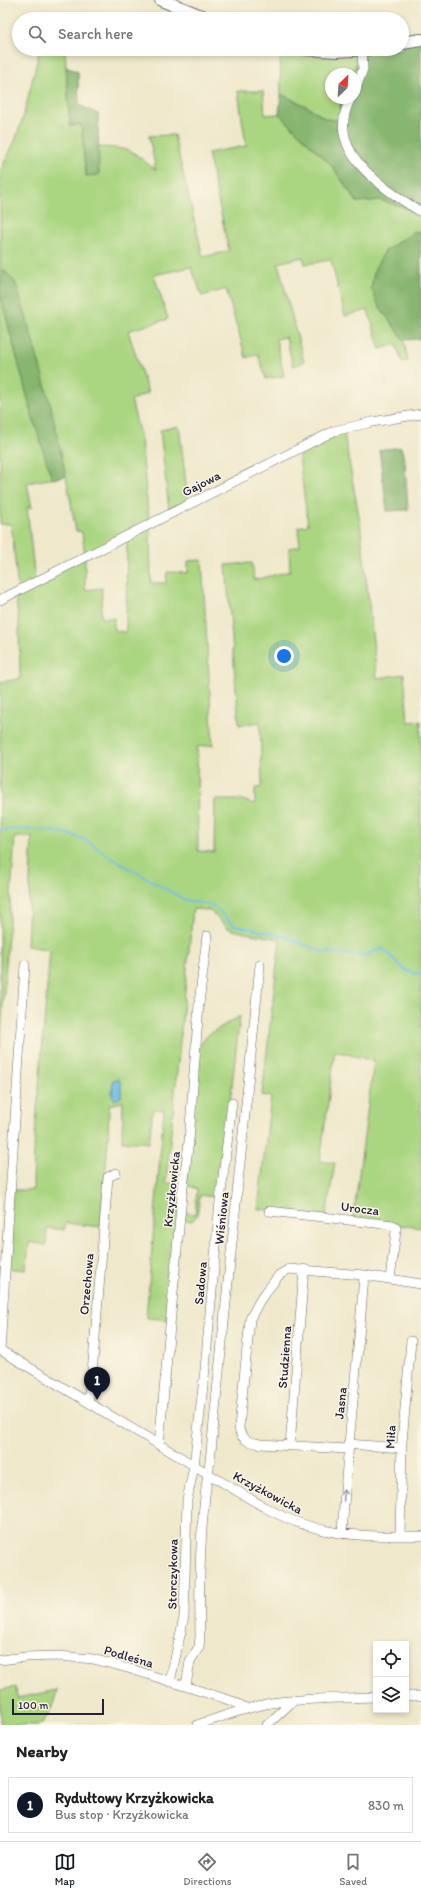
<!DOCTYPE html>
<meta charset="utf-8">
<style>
body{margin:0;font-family:Itim,sans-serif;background:#f2f2f2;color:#222}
.controls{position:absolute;right:12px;bottom:12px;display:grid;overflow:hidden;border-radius:0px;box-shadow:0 2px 6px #0003}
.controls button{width:36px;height:36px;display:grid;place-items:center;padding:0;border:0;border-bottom:1px solid #e0e0e0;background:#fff;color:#222;font:20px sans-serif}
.compass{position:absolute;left:325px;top:68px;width:36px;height:36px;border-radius:50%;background:#fff;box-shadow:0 2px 6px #0003;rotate:25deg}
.scale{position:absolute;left:12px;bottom:10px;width:92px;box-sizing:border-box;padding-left:4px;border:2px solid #22223b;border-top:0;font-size:11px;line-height:14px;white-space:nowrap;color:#22223b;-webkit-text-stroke:3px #fcf5e5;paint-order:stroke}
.you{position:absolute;left:284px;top:656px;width:14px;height:14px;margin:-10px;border:3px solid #fff;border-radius:50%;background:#1a73e8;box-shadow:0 0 0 6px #1a73e833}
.badge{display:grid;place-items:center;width:26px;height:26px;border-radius:50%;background:#111827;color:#fff;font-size:13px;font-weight:700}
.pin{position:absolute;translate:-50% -33px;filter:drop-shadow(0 1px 2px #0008)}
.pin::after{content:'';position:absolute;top:21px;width:14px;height:12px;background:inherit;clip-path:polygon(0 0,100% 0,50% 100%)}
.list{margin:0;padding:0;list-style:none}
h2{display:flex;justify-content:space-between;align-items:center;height:52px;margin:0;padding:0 16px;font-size:17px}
h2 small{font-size:13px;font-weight:400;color:#767676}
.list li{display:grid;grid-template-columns:26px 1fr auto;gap:12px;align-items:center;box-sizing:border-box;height:56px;margin:0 8px 8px;padding:0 8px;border:1px solid #e0e0e0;border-radius:0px}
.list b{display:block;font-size:15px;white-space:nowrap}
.list p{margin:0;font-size:13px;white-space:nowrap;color:#767676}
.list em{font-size:13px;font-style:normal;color:#767676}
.icon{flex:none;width:22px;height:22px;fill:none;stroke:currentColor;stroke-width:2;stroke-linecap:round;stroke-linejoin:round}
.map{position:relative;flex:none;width:421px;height:1725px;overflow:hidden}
.search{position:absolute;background:#fff;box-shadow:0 2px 6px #0003;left:12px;right:12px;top:12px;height:44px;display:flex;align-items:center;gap:10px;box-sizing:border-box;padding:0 14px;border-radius:22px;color:#767676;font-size:15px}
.sheet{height:116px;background:#fff}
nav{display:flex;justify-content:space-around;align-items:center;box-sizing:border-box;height:56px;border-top:1px solid #e0e0e0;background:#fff;font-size:11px;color:#767676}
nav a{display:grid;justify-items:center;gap:2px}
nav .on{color:#111827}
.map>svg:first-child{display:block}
.green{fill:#aad581;stroke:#667c5e;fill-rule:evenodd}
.forest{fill:#87b66f;stroke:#546c55}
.water{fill:#6cbee8;stroke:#477092}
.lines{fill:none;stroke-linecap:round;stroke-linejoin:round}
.stream{stroke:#6cbee8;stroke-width:2}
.minor-casing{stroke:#6a676d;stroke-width:10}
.major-casing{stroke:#6a676d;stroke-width:14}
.minor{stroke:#fff;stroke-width:9}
.major{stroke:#fff;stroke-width:12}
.oneway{stroke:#9c9ca7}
.labels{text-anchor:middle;stroke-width:3;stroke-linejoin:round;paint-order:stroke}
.street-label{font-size:13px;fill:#22223b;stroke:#fcf5e5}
</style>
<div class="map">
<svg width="421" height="1725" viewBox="0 0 421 1725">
<rect width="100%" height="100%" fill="#fcf5e5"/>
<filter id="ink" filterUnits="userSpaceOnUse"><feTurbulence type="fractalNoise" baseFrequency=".025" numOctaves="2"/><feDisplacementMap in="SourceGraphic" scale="8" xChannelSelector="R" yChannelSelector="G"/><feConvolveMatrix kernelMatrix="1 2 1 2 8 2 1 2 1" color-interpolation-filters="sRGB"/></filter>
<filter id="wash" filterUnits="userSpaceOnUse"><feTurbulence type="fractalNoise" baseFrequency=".012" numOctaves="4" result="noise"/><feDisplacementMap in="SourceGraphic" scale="16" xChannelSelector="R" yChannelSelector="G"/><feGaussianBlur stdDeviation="0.9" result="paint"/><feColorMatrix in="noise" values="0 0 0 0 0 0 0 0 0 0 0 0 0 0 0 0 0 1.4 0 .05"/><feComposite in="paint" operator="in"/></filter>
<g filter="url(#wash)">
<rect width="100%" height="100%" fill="#efe8cb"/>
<path class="green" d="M 40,49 L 65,49 L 70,126 L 81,124 L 86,176 L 98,147 C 111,148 128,147 138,156 C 144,161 149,165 156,170 L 149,136 L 174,135 L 203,257 L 229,251 L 208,153 L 246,146 L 238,91 L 263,91 L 265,115 L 279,114 L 331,165 L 357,202 L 380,200 L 406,208 L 421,215 L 421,233 L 415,231 L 385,251 L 379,306 L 404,340 L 408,361 L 402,362 L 396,344 L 380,349 L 368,310 L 345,316 L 331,260 L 305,264 L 303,257 L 278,263 L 304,362 L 293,366 L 286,337 L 276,339 L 284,376 L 266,379 L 258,354 L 246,358 L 226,289 L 202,296 L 191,267 L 154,275 L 168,319 L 128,331 L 148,393 L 131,400 L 141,439 L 150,531 L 151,583 L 166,583 L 167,572 L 188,573 L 188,561 L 202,560 L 213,745 L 197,747 L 198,851 L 214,852 L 215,800 L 242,800 L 255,804 L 255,788 L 260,788 L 262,784 L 260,722 L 239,725 L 226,565 L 252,563 L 254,580 L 290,571 L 289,548 L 300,546 L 298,527 L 308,525 L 298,449 L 343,428 L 360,522 L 377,678 L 404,674 L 408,722 L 421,721 L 421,1228 L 353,1219 L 374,1061 L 335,1051 L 320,1161 L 335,1163 L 326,1216 L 258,1209 L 271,1097 L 262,1095 L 280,939 L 240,932 L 228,928 L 209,910 L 193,909 L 166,1183 L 181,1184 L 179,1212 L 195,1214 L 197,1189 L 185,1184 L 197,1048 L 209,1034 L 240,1016 L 219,1198 L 200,1195 L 197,1216 L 192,1221 L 179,1219 L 170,1320 L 146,1318 L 164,1110 L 153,1109 L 149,1143 L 122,1141 L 123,1102 L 109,1105 L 108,1140 L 101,1227 L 66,1223 L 64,1230 L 47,1228 L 46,1245 L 29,1242 L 26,1270 L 6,1268 L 11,1190 L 33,1190 L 34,1148 L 50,950 L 27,946 L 32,837 L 15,837 L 0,1048 L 0,682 L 20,679 L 19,623 L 15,592 L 18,590 L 11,524 L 0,524 L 0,171 L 15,141 L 23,118 ZM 66,476 L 76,531 L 82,532 L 85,557 L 35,581 L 27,507 L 32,508 L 27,483 ZM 127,535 L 126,632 L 114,631 L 114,618 L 101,618 L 102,588 L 85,590 L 85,557 Z
M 280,50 L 362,50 L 352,74 L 331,74 L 331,98 L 341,98 L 342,121 L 326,119 L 308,107 L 281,94 Z
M 179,426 L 188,500 L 169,510 L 160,430 Z
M 16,1687 L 17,1698 L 57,1690 C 54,1703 50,1715 40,1725 L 0,1725 L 0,1690 Z"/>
<path class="forest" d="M 421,40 L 421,215 L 406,208 L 380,200 L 357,202 L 331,165 L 279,114 L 281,94 L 308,107 L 326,119 L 341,121 L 340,100 L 341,98 L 355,98 L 355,74 L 352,74 L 362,50 L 402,49 L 402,43 Z
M 66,67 L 78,72 L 79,105 L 98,114 L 99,175 L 86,176 L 81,124 L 70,126 Z
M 415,231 L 421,233 L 421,339 L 404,340 L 379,306 L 371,288 L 375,268 L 385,251 Z
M 3,269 L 15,282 L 24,309 L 51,406 L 66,476 L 52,479 L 33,418 L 0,295 L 0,275 Z
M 401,447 L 405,463 L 408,510 L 387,511 L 379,450 Z"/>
<path class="water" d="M 118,1079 L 121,1083 L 121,1097 L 115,1100 L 112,1095 L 113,1080 Z"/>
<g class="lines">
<path class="stream" d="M 0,830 L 33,829 L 65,833 L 86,840 L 110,857 L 185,900 L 214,906 L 233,925 L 284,936 L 323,952 L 363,956 L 377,950 L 383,949 C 398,961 399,972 421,974"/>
</g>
</g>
<g filter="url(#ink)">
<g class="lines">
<defs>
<path id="minor" d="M 355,91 L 363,69 L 362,50
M 351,98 C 322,151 383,188 421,212
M 0,600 L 334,431 L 372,422 L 421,414
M 269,1211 L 393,1225 L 396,1228 L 396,1231 L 390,1279
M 0,1350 L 264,1507 C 320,1538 360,1536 421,1536
M 0,1350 L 25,965
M 88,1402 L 93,1362 L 108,1177 L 116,1173
M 348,1444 L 402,1448
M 159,1445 L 182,1195 L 189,1141 L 199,1004 L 207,936
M 290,1446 L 304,1269
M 348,1449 L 260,1444 C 249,1442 240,1440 239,1427 L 250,1319 L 260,1300 L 279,1275 L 289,1269 L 364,1275 L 421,1284
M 342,1534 C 347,1448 358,1361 364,1275
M 400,1536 L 402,1442 L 411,1341
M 0,1660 L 25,1657 L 58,1656 L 93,1659 L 131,1669 L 232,1701 L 246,1708
M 170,1682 L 184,1617 L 187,1500 L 194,1466 L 205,1369 L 220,1201 L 232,1103
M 186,1686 L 190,1661 L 199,1647 L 200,1637 C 199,1578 200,1519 210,1461 L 260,965
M 406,1696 L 421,1696
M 197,1725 C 221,1717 245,1708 271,1703 C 305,1698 341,1698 376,1697
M 267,1725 L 293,1701"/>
<path id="major" d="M 161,0 L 209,19
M 402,43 L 421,40
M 306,49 L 337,51 L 367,49"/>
</defs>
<use href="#minor" class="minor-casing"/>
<use href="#major" class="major-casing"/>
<use href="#minor" class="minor"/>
<use href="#major" class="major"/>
</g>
<defs><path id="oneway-shaft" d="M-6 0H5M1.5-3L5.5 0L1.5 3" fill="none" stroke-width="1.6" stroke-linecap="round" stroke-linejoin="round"/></defs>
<use class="oneway" href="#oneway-shaft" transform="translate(344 1495) rotate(-86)"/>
</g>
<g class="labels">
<g class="street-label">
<text transform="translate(201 483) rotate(-27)" y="5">Gajowa</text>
<text transform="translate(171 1189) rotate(-84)" y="5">Krzyżkowicka</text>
<text transform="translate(360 1208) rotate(7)" y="5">Urocza</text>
<text transform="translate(221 1218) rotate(-84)" y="5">Wiśniowa</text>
<text transform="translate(200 1283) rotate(-85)" y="5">Sadowa</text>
<text transform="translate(86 1284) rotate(-85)" y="5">Orzechowa</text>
<text transform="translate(284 1357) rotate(-86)" y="5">Studzienna</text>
<text transform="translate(340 1403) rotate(-84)" y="5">Jasna</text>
<text transform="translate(390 1437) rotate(-87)" y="5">Miła</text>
<text transform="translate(268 1492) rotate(28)" y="5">Krzyżkowicka</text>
<text transform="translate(172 1574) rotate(-89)" y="5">Storczykowa</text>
<text transform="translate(129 1656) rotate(16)" y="5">Podleśna</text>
</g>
</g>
</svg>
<div class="controls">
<button><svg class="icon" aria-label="locate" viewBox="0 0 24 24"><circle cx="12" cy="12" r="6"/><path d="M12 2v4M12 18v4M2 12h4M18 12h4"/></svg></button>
<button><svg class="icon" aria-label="layers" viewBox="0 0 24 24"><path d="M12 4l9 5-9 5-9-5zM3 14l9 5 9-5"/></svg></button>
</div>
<svg class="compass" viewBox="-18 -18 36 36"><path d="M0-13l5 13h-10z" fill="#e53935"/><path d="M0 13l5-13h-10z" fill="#767676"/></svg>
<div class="scale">100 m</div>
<div class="you"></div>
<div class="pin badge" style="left:97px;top:1400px">1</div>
<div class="search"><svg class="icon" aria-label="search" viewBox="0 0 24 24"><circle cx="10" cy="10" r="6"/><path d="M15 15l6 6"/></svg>Search here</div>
</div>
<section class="sheet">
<h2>Nearby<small></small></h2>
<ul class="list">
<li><span class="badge">1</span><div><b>Rydułtowy Krzyżkowicka</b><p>Bus stop · Krzyżkowicka</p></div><em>830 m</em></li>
</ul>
</section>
<nav>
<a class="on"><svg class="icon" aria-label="map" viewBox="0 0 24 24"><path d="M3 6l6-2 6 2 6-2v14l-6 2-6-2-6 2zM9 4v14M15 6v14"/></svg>Map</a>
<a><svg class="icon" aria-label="directions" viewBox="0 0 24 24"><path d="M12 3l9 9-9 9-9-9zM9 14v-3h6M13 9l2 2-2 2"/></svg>Directions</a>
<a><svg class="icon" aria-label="saved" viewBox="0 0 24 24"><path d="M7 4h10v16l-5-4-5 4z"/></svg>Saved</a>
</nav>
